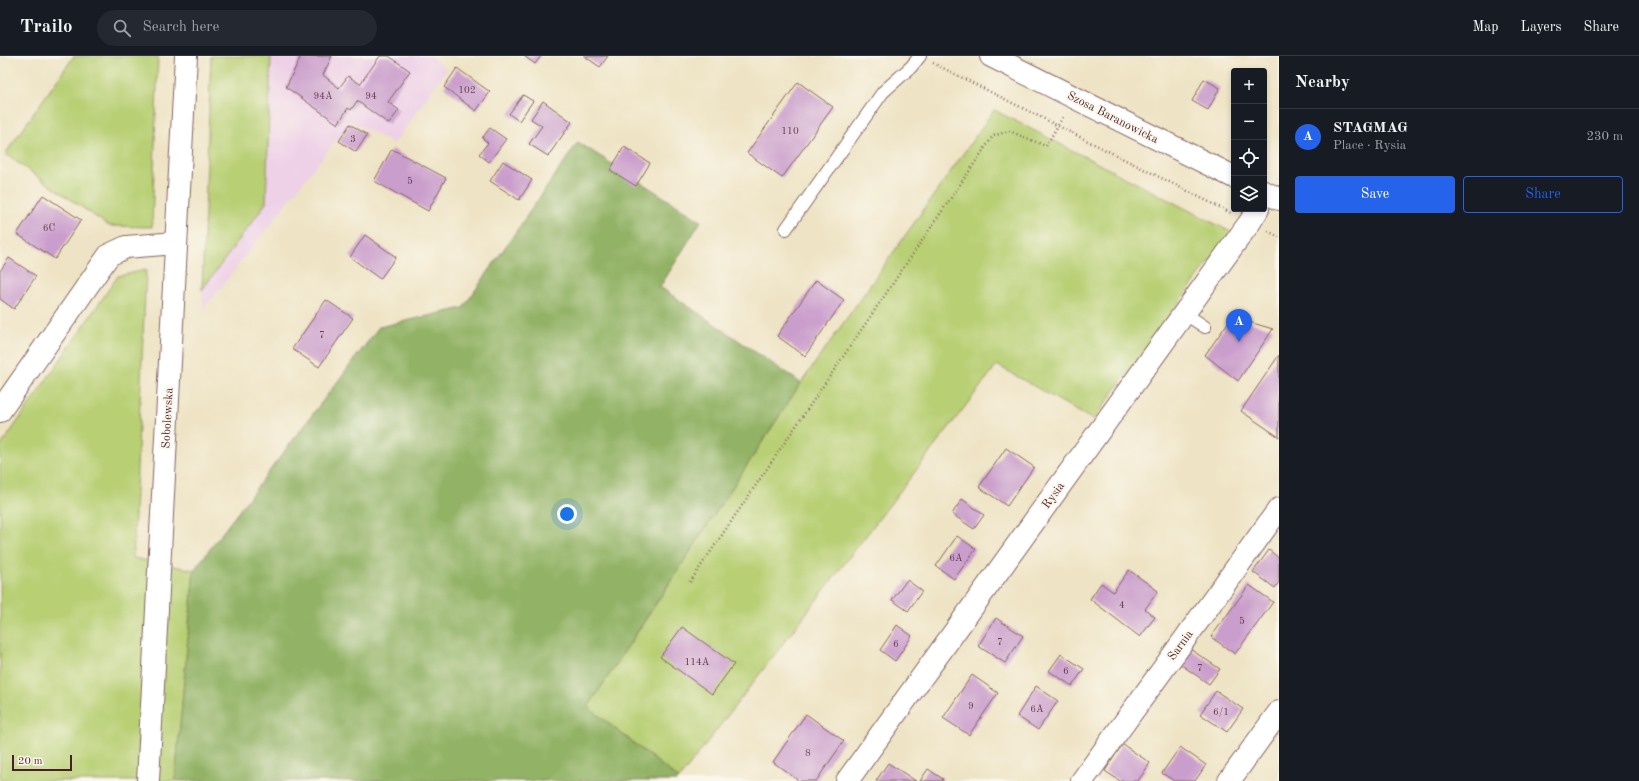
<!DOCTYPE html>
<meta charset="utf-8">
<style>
body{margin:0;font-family:"Old Standard TT",serif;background:#242831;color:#f1f3f6}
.controls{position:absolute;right:12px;top:12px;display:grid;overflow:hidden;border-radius:4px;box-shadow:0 2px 6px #0003}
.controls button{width:36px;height:36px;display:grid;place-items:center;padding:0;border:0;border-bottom:1px solid #363941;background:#171b24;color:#f1f3f6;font:20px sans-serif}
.scale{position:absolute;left:12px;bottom:10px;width:60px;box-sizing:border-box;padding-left:4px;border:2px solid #4a1f2b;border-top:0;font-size:11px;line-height:14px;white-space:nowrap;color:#4a1f2b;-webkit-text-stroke:3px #fbf7ec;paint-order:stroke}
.you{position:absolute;left:567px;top:458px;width:14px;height:14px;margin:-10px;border:3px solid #fff;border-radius:50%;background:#1a73e8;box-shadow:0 0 0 6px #1a73e833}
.badge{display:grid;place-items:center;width:26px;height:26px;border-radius:50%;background:#2563eb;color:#fff;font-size:13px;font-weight:700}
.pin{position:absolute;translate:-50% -33px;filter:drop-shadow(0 1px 2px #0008)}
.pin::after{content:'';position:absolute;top:21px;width:14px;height:12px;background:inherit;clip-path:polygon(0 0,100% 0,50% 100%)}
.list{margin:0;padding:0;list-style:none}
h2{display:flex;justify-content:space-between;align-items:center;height:52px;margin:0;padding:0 16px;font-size:17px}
h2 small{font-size:13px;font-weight:400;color:#9ea1a6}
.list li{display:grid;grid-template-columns:26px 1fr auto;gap:12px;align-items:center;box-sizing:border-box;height:56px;padding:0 16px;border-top:1px solid #363941}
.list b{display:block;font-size:15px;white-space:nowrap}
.list p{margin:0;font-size:13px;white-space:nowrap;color:#9ea1a6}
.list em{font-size:13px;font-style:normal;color:#9ea1a6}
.actions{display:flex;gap:8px;padding:12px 16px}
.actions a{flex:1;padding:9px 0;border:1px solid #2563eb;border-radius:4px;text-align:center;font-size:14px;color:#2563eb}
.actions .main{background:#2563eb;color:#fff}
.icon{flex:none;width:22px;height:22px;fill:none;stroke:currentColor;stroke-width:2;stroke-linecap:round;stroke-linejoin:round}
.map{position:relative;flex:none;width:1279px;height:725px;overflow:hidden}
header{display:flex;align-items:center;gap:24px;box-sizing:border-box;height:56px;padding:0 20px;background:#171b24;border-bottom:1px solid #363941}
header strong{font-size:19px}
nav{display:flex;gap:22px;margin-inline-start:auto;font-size:14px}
.search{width:280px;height:36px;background:#242831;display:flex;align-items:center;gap:10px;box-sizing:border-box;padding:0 14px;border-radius:22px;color:#9ea1a6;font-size:15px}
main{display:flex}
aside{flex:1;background:#171b24}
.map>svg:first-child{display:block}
.built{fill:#eed0e7}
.green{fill:#b8cf73;stroke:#81774f}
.forest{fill:#92b265;stroke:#6e6848}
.building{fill:#ca9ecc}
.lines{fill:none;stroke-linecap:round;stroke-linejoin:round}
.service-casing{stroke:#836461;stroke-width:14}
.minor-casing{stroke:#836461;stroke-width:24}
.tertiary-casing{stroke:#836461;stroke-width:24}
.primary-casing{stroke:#836461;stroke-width:24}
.path{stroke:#836461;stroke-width:2.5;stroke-dasharray:1 3;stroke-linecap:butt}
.service{stroke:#fff;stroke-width:12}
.minor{stroke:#fff;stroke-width:22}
.tertiary{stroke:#fff;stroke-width:22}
.primary{stroke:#fff;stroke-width:22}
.labels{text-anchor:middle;stroke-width:4;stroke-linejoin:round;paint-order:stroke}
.number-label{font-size:10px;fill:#6a3f53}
.street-label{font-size:12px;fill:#4a1f2b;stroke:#fbf7ec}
</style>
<header>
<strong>Trailo</strong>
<div class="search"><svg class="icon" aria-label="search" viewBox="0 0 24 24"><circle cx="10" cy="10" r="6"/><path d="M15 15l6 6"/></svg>Search here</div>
<nav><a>Map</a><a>Layers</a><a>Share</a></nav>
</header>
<main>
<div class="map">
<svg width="1279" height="725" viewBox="0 0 1279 725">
<rect width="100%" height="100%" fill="#fbf7ec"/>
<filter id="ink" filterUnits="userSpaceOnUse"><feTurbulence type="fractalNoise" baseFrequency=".025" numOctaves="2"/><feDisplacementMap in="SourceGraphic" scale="8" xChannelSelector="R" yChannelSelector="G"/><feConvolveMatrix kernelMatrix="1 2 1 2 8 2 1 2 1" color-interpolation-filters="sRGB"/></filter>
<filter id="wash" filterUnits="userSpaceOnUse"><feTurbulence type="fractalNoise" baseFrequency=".012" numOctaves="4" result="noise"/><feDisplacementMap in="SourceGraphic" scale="16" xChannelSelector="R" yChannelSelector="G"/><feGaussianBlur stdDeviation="0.9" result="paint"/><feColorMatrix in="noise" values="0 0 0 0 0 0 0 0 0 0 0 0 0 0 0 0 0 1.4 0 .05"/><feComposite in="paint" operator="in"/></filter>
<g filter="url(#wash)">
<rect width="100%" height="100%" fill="#eee3c4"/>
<path class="built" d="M 271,0 L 430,0 L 447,13 L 394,88 L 351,65 L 203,254 L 202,234 L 266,147 Z"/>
<path class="green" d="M 74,0 L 158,0 L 152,171 L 109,170 L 5,98 Z
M 211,0 L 271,0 L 266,147 L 202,234 Z
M 994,54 L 1231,176 L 1093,364 L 997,309 L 679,723 L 588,651 L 801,327 Z
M 146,214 L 133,502 L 194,514 L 175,725 L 0,725 L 0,391 L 118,220 Z"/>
<path class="forest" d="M 578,86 L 701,165 L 660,231 L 801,327 L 588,651 L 679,723 L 677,725 L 175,725 L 194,514 L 379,271 L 463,252 Z"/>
<g id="blocks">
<path class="building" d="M 301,0 L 332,0 L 323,19 L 339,32 L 348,20 L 360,28 L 380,0 L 389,0 L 410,15 L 388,46 L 399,54 L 389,68 L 357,45 L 351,54 L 348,52 L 338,68 L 286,31 Z
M 524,0 L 541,0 L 535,8 Z
M 584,0 L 608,0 L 600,11 Z
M 457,12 L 490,36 L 476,55 L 444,31 Z
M 1204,23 L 1220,32 L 1208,54 L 1192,45 Z
M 798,26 L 833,51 L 782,122 L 747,97 Z
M 523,39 L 533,45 L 519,65 L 509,58 Z
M 543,45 L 572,66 L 548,100 L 529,88 L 542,70 L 531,63 Z
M 350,68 L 367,79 L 356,96 L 339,85 Z
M 490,72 L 506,83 L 489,106 L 479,98 L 488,87 L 482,82 Z
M 624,91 L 650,107 L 636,130 L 610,114 Z
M 392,93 L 446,122 L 428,155 L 374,125 Z
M 503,105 L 532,124 L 519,144 L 490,125 Z
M 43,139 L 81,164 L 55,203 L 17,178 Z
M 365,179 L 396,201 L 380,223 L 350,201 Z
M 9,202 L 36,220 L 14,253 L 0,243 L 0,215 Z
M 816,224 L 844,244 L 805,300 L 777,280 Z
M 326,244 L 353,262 L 319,311 L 292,293 Z
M 1232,261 L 1273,273 L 1238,325 L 1205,299 Z
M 1279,299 L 1279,381 L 1241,355 Z
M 1006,392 L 1034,411 L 1007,450 L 979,431 Z
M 962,443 L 984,459 L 974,473 L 952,458 Z
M 957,480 L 976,493 L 954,523 L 936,510 Z
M 1269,494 L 1279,502 L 1279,526 L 1275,532 L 1253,516 Z
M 1129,514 L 1158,535 L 1145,553 L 1155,561 L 1140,581 L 1090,543 L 1101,527 L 1113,536 Z
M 907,524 L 922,535 L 908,555 L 892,544 Z
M 1249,529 L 1273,546 L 1235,598 L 1211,581 Z
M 996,562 L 1023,580 L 1005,607 L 978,590 Z
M 897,569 L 912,580 L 895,605 L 880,594 Z
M 682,571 L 734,608 L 712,638 L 660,601 Z
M 1190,593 L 1220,613 L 1209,628 L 1180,608 Z
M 1061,598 L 1084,613 L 1072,630 L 1049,615 Z
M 972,619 L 998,637 L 969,679 L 943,662 Z
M 1036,630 L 1058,645 L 1038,674 L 1017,660 Z
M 1216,635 L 1243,653 L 1227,676 L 1200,658 Z
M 806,658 L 844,685 L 816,725 L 799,725 L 773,706 Z
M 1122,688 L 1150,707 L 1138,725 L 1120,725 L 1105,715 Z
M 1180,691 L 1206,709 L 1195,725 L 1174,725 L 1162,717 Z
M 888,707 L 916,725 L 876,725 Z
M 928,713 L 943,723 L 942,725 L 920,725 Z"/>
</g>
</g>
<g filter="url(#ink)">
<use href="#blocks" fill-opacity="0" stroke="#836461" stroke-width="1"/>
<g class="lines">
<defs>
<path id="service" d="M 786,173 L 883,36 L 911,11 L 920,0
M 1184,257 L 1205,271"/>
<path id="minor" d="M 0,355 L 109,199 L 126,191 L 176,187
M 847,725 L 1250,166 L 1258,153
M 1082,725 L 1279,453
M 1229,725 L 1279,656"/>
<path id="tertiary" d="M 148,725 L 186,0"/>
<path id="primary" d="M 991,0 L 1234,121
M 1264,136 L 1279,143"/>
</defs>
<use href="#service" class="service-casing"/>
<use href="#minor" class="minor-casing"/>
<use href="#tertiary" class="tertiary-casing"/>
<use href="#primary" class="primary-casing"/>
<path class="path" d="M 933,7 L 1231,157
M 1268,175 L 1279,181
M 690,526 L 993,80 L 1009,75 L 1046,90 L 1064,59"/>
<use href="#service" class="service"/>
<use href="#minor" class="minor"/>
<use href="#tertiary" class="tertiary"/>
<use href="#primary" class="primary"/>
</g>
</g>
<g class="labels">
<g class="number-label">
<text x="467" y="37">102</text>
<text x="323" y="43">94A</text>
<text x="371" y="43">94</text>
<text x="790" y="78">110</text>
<text x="353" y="86">3</text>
<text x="410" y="128">5</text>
<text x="49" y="175">6C</text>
<text x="322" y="282">7</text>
<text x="956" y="505">6A</text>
<text x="1122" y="552">4</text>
<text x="1242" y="568">5</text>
<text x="1000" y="589">7</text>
<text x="896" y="591">6</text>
<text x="697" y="609">114А</text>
<text x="1200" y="615">7</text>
<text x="1066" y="618">6</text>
<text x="971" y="653">9</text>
<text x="1037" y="656">6А</text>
<text x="1221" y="659">6/1</text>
<text x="808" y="700">8</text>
</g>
<g class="street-label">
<text transform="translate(1113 61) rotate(27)" y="4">Szosa Baranowicka</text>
<text transform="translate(167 362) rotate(-87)" y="4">Sobolewska</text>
<text transform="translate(1053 439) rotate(-54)" y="4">Rysia</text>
<text transform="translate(1180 589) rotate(-54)" y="4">Sarnia</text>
</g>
</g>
</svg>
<div class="controls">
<button>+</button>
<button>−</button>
<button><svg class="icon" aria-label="locate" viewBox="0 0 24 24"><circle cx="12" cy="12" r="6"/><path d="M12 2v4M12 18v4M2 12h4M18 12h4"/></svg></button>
<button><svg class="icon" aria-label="layers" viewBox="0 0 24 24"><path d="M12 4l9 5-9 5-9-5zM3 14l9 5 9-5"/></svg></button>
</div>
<div class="scale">20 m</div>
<div class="you"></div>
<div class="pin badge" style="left:1239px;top:286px">A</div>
</div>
<aside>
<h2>Nearby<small></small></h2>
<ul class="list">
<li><span class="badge">A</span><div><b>STAGMAG</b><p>Place · Rysia</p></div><em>230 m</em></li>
</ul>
<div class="actions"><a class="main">Save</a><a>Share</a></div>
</aside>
</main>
